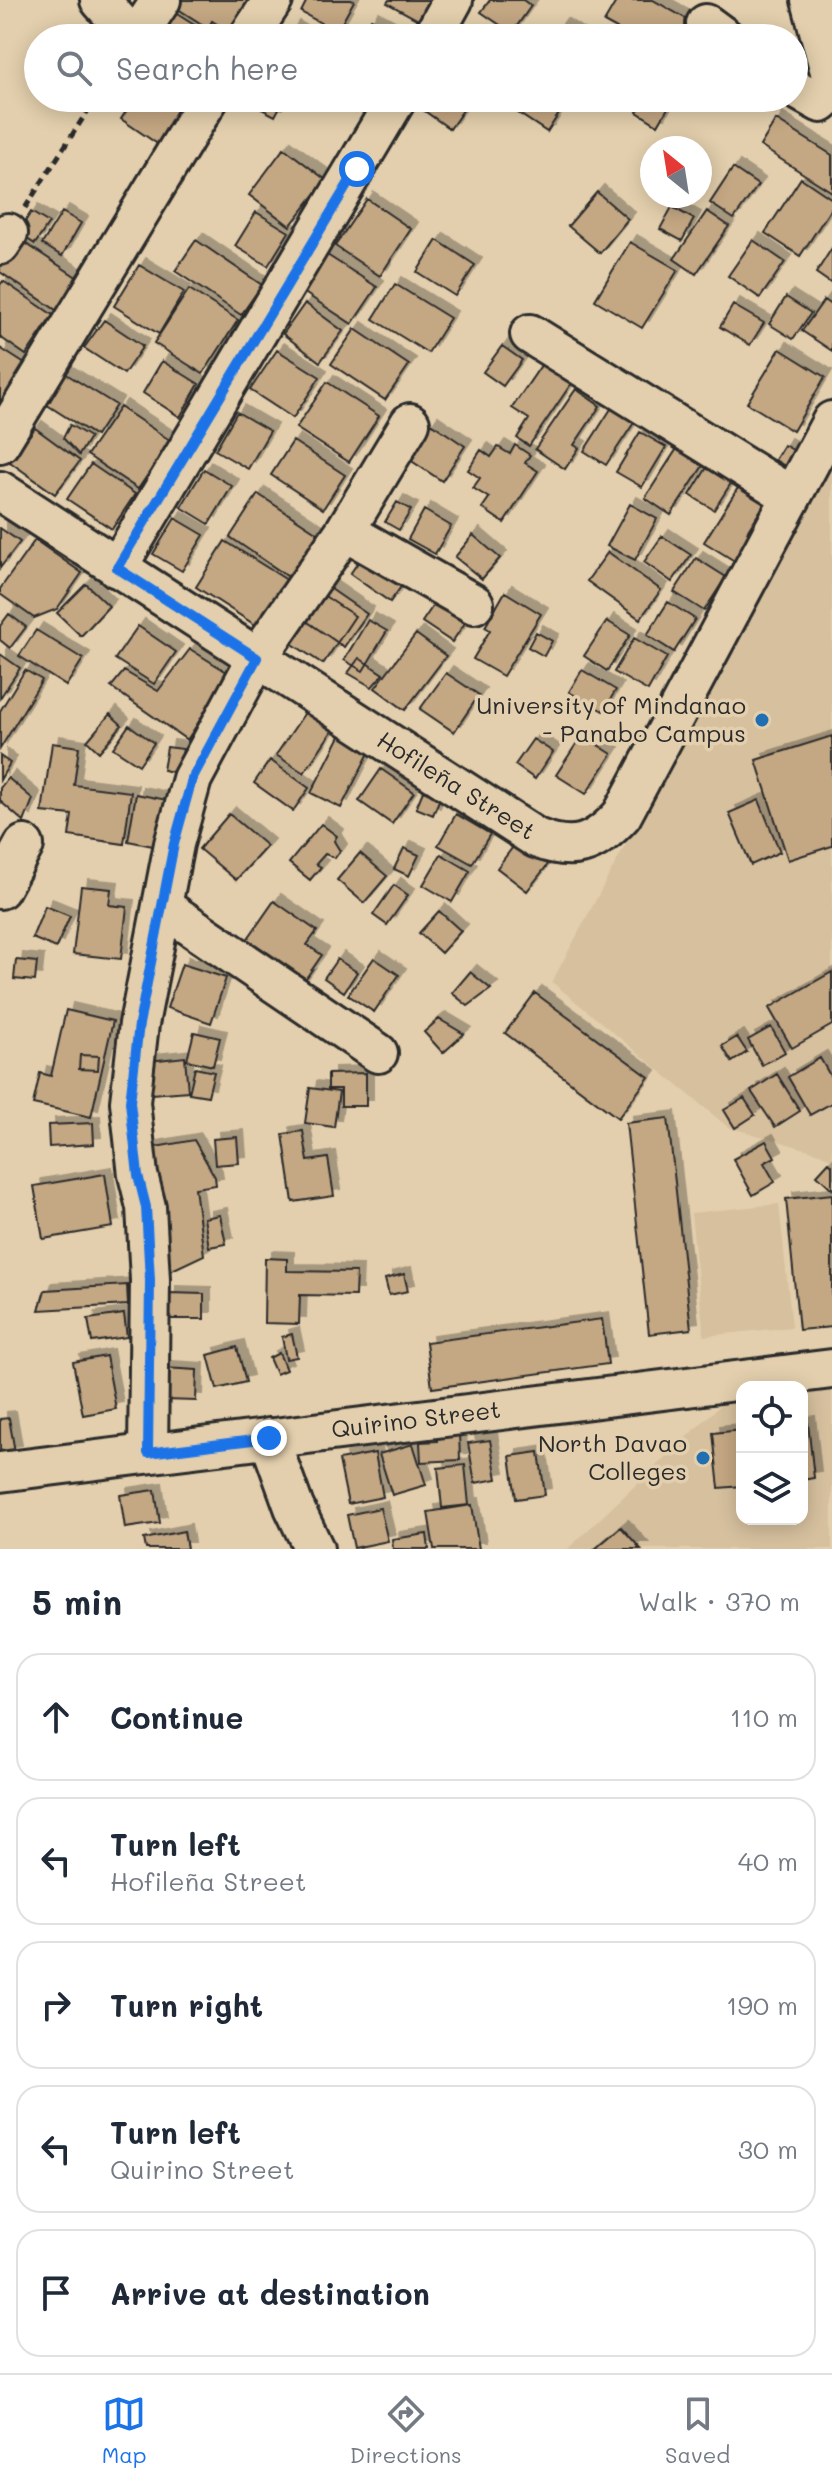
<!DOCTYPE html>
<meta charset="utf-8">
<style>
body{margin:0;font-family:Mali,sans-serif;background:#f2f2f3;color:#1f2937}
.controls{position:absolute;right:24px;bottom:24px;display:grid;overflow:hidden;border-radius:16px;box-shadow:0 4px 20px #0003}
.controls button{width:72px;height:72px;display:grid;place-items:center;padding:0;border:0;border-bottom:2px solid #e0e1e3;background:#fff;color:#1f2937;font:40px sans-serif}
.compass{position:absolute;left:640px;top:136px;width:72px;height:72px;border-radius:50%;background:#fff;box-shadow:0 4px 20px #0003;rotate:330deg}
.stop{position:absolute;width:24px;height:24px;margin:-18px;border:6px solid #1a73e8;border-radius:50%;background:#fff}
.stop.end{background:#1a73e8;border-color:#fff;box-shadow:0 2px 8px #0008}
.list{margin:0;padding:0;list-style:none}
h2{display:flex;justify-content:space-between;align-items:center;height:104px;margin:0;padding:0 32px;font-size:34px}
h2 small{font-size:26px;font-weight:400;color:#747a83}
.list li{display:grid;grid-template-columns:52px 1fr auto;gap:24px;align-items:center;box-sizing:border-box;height:128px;margin:0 16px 16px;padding:0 16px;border:2px solid #e0e1e3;border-radius:24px}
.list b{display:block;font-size:30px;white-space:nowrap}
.list p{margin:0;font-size:26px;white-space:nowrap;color:#747a83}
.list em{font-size:26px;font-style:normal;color:#747a83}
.icon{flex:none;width:44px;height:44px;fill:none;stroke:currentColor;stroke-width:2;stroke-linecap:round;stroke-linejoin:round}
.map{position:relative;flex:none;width:832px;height:1549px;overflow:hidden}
.search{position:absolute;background:#fff;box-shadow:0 4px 20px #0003;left:24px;right:24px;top:24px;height:88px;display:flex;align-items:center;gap:20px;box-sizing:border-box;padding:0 28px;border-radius:44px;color:#747a83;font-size:30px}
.sheet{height:824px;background:#fff}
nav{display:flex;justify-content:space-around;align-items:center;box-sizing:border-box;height:112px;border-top:2px solid #e0e1e3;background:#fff;font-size:22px;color:#747a83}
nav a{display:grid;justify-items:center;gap:4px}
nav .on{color:#1a73e8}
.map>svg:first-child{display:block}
.built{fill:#d6c09e}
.building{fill:#c4a783;stroke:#2b2b2b;stroke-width:2;filter:url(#shadow)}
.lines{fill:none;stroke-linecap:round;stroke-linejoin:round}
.minor-casing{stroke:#2b2b2b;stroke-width:44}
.path{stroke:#2b2b2b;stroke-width:5;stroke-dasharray:8 6;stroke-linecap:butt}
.minor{stroke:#e3cfad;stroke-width:38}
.route{stroke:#1a73e8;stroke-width:10}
.poi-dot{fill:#1f6fb2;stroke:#e3cfad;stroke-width:3}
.labels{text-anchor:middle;stroke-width:7;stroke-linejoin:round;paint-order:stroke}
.poi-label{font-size:24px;fill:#2b2b2b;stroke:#e3cfad;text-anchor:end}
.street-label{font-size:24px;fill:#2b2b2b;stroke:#e3cfad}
</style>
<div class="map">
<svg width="832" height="1549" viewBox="0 0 832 1549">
<defs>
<filter id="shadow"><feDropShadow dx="7" dy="-7" stdDeviation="0" flood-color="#0004"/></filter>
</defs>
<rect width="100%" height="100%" fill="#e3cfad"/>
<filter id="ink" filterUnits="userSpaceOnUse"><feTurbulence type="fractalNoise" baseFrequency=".0125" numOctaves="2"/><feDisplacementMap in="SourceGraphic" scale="16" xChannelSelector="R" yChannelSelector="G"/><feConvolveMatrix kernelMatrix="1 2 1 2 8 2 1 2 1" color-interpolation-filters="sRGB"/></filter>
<g filter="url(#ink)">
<path class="built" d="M 832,458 L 832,1160 L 820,1153 L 728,1127 L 552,982 Z
M 779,1204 L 792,1327 L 704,1336 L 691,1213 Z
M 832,1387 L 832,1549 L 568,1549 L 728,1398 L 742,1396 L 742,1519 L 802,1519 L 802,1390 Z"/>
<path class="building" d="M 179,0 L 246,0 L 257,7 L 237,37 L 212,21 L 208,28 L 175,7 Z
M 307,0 L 351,0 L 354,1 L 337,32 L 301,12 Z
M 389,0 L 432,0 L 420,21 L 387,3 Z
M 490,0 L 523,0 L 531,6 L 512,33 L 481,12 Z
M 617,0 L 653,0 L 690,21 L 681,38 L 633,38 L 604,22 Z
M 172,11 L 215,38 L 155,38 Z
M 371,19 L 403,36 L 401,38 L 361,38 Z
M 560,25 L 580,38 L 551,38 Z
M 292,28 L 309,38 L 286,38 Z
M 135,98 L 188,98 L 162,147 L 121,119 Z
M 248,98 L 285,98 L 275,116 L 246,101 Z
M 333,98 L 364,98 L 355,112 Z
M 425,98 L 462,98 L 468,103 L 450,129 L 419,107 Z
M 524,98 L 552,98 L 564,106 L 547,132 L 515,111 Z
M 646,98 L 662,98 L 671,103 L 658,125 L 637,112 Z
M 776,120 L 832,155 L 832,192 L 760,146 Z
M 284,148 L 326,180 L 290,226 L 249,195 Z
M 733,168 L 758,185 L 734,219 L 710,203 Z
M 801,178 L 832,199 L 832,207 L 800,256 L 765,233 Z
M 597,192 L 628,219 L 600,253 L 568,226 Z
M 367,199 L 411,229 L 380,276 L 335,246 Z
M 672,207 L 694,219 L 682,241 L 660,229 Z
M 707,211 L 729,226 L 696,274 L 674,259 Z
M 31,212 L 49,223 L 35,244 L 18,233 Z
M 62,212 L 81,223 L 62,256 L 42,244 Z
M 256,212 L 289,232 L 268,266 L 235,246 Z
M 16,237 L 81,280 L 59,312 L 0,272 L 0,261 Z
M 196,240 L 262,285 L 241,315 L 175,271 Z
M 437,240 L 475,265 L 455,296 L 417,272 Z
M 753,240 L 785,262 L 760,298 L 728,276 Z
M 630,242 L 678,270 L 642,328 L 595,300 Z
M 832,248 L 832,284 L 816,273 Z
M 324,253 L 377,287 L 352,324 L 300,290 Z
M 139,265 L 184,292 L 159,334 L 114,306 Z
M 3,281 L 53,315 L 26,355 L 0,337 L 0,285 Z
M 395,284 L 450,318 L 428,353 L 373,319 Z
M 189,289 L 238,320 L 203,374 L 154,343 Z
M 786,297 L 811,313 L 793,339 L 769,324 Z
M 824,300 L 832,306 L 832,351 L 802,331 Z
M 305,303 L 343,331 L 320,362 L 283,334 Z
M 733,305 L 764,323 L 750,345 L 720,327 Z
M 104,320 L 143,346 L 124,374 L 84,348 Z
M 355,329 L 409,365 L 385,400 L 331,364 Z
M 502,346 L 522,360 L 503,386 L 483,372 Z
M 0,348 L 31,368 L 5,408 L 0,404 Z
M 780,349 L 825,377 L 793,431 L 747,403 Z
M 277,350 L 320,377 L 293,418 L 250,390 Z
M 162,361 L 199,384 L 180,417 L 143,393 Z
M 544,361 L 573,381 L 529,446 L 517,438 L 529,419 L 512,408 Z
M 63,372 L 116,405 L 96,436 L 44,403 Z
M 327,382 L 379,416 L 349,462 L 296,428 Z
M 576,389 L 600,406 L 574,445 L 579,448 L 565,469 L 535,449 Z
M 616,401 L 639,415 L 606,465 L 584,451 Z
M 120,407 L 171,441 L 138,489 L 87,455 Z
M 237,412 L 270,431 L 248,469 L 215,450 Z
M 431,423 L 465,446 L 442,481 L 407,458 Z
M 70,425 L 90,437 L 79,455 L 63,438 Z
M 35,428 L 80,461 L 55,494 L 10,462 Z
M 640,432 L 666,447 L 642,487 L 616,472 Z
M 293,441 L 345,475 L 323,509 L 271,475 Z
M 680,444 L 706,461 L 671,515 L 645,498 Z
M 515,445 L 530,455 L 525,463 L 538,471 L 504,523 L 482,508 L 489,498 L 473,488 L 480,478 L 468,470 L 481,450 L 491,457 L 498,447 L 510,454 Z
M 784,445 L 800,454 L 790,469 L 775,460 Z
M 711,461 L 735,477 L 714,510 L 690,495 Z
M 91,464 L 135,494 L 112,529 L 67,499 Z
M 204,469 L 232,486 L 209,524 L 181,507 Z
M 741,483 L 767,500 L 747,532 L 758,539 L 741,565 L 704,542 Z
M 258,494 L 322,536 L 293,580 L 230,537 Z
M 397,502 L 411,510 L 399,530 L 385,522 Z
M 630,504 L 657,519 L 635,560 L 607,546 Z
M 424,510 L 451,526 L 435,554 L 408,539 Z
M 175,518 L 204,535 L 182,571 L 153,554 Z
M 0,528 L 20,542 L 0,568 Z
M 473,535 L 500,558 L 482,579 L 455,557 Z
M 662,536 L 691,555 L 672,582 L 644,562 Z
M 35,540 L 82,573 L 57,609 L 34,618 L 0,594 L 0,589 Z
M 225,541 L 290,582 L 260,628 L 196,587 Z
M 368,548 L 408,577 L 390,602 L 350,574 Z
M 608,552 L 661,590 L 640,619 L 587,581 Z
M 696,558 L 726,577 L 704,611 L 674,592 Z
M 86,584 L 109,606 L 81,636 L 57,613 Z
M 328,587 L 367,614 L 344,647 L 305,620 Z
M 317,591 L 355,616 L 323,664 L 285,639 Z
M 443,591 L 473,611 L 452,642 L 422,622 Z
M 505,592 L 541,614 L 503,676 L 473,659 L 490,630 L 485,627 Z
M 668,602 L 695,619 L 674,652 L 647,635 Z
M 9,614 L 26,627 L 10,648 L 0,640 L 0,626 Z
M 368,620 L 387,631 L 363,671 L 344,660 Z
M 607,621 L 630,635 L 607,671 L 584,656 Z
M 138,626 L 176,652 L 154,684 L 115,659 Z
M 36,630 L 83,659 L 66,686 L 19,656 Z
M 536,632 L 552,641 L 544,656 L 528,647 Z
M 416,634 L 446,656 L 405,710 L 375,688 Z
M 634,638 L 667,657 L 648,691 L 614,672 Z
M 190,649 L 230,674 L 187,740 L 111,687 L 124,671 L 158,691 Z
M 0,654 L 20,668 L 0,698 Z
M 359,658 L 383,674 L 372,687 L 348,673 Z
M 25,670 L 42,680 L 0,749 L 0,711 Z
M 582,670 L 616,690 L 603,711 L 569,692 Z
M 446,673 L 479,695 L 454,732 L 420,709 Z
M 308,708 L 336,725 L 304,773 L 276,755 Z
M 110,714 L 122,725 L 99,752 L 87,741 Z
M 129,725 L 154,743 L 139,765 L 113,748 Z
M 341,734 L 371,749 L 341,808 L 311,793 Z
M 582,735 L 612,754 L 586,794 L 556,775 Z
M 832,736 L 832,846 L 788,860 L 756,760 Z
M 533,739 L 553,752 L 535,779 L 515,765 Z
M 52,743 L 79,747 L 74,785 L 131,792 L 124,844 L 69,836 L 72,815 L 42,812 Z
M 167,747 L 183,749 L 178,773 L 163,770 Z
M 0,756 L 10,763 L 0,780 Z
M 270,760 L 309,788 L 293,811 L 254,783 Z
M 381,769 L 414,792 L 392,824 L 359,801 Z
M 8,778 L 33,799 L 24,822 L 0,801 L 0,788 Z
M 423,791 L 440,798 L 433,815 L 416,808 Z
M 136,794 L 167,800 L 158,847 L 128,841 Z
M 759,800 L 780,852 L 751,865 L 729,813 Z
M 229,814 L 267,846 L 236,880 L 199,849 Z
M 456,814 L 490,834 L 472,864 L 438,845 Z
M 321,824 L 337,836 L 334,841 L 340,851 L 335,858 L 325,854 L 316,864 L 321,867 L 310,880 L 289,863 Z
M 522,835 L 553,858 L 527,891 L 497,868 Z
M 404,848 L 419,855 L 409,876 L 394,869 Z
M 360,853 L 387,876 L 364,903 L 337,880 Z
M 441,854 L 470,871 L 452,902 L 423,885 Z
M 394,885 L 408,895 L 387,925 L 373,915 Z
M 81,886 L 111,889 L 109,905 L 127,907 L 121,959 L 73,954 Z
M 274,901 L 317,931 L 307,945 L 322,955 L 302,984 L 244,944 Z
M 45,906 L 70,916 L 56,948 L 32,938 Z
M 439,911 L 461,931 L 441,953 L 419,933 Z
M 374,958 L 399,975 L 374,1012 L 348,995 Z
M 337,959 L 357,972 L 344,992 L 324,978 Z
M 16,960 L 37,962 L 35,981 L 14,979 Z
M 182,964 L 226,978 L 211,1023 L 167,1008 Z
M 470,972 L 491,989 L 468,1006 L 452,993 Z
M 832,972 L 832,1025 L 792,1048 L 769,1008 Z
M 535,993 L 649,1077 L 618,1118 L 505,1033 Z
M 66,1010 L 113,1021 L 91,1117 L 33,1104 L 40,1073 L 51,1076 Z
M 439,1019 L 464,1034 L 443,1053 L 424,1032 Z
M 771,1027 L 785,1052 L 762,1065 L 748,1040 Z
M 194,1032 L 220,1038 L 213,1066 L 187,1060 Z
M 737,1037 L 747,1052 L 732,1062 L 722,1046 Z
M 80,1055 L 99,1056 L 98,1070 L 79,1069 Z
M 185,1057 L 188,1091 L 152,1094 L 149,1061 Z
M 820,1058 L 832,1079 L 832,1103 L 810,1115 L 788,1077 Z
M 195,1068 L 214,1072 L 208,1096 L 189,1093 Z
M 366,1073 L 366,1106 L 341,1106 L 341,1089 L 328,1089 L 328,1074 Z
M 777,1074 L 800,1111 L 775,1127 L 751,1091 Z
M 310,1088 L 339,1092 L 334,1127 L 305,1123 Z
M 744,1098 L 755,1115 L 735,1128 L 724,1110 Z
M 668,1118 L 691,1329 L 649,1334 L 626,1123 Z
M 93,1123 L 94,1144 L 49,1147 L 48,1125 Z
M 303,1131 L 308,1161 L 328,1158 L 334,1196 L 293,1202 L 283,1134 Z
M 237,1137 L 239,1163 L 215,1165 L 213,1139 Z
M 194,1140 L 215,1177 L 216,1185 L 195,1188 L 204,1255 L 170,1271 L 150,1148 Z
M 766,1141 L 775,1157 L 764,1163 L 775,1182 L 753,1195 L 733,1159 Z
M 829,1162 L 832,1165 L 832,1189 L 817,1175 Z
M 105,1174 L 113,1227 L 43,1239 L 34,1186 Z
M 832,1194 L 832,1327 L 799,1330 L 786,1199 Z
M 220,1215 L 226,1244 L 209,1247 L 204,1218 Z
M 265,1258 L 287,1259 L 287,1271 L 356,1272 L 355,1296 L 300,1295 L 299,1324 L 264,1323 Z
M 404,1274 L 408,1291 L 389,1295 L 385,1279 Z
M 127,1285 L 128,1305 L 39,1310 L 45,1290 Z
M 169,1293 L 204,1294 L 204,1319 L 168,1319 Z
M 124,1314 L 127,1337 L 92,1342 L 88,1319 Z
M 602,1319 L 608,1364 L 432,1388 L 426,1342 Z
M 292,1334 L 297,1357 L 286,1359 L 282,1337 Z
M 237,1347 L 246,1382 L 217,1389 L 208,1355 Z
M 279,1353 L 286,1370 L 276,1374 L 269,1358 Z
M 106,1356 L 116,1409 L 83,1415 L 73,1362 Z
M 164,1368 L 197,1370 L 196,1401 L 163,1400 Z
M 9,1418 L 15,1452 L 0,1454 L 0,1419 Z
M 808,1423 L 814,1478 L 802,1480 L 802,1424 Z
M 742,1430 L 742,1486 L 719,1488 L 713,1433 Z
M 459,1431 L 460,1460 L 421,1462 L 420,1442 L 437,1441 L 436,1432 Z
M 490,1440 L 497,1479 L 475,1483 L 468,1443 Z
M 413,1444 L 426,1485 L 392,1495 L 379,1454 Z
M 539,1452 L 545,1495 L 516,1499 L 510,1456 Z
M 375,1453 L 383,1497 L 348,1504 L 339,1460 Z
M 465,1465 L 469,1505 L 442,1508 L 438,1468 Z
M 155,1490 L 160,1523 L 125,1528 L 120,1495 Z
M 472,1505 L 479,1549 L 434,1549 L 428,1512 Z
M 380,1508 L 388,1541 L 354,1548 L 347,1515 Z
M 621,1527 L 641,1549 L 595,1549 Z
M 184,1531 L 187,1549 L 146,1549 L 144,1539 Z
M 427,1534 L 429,1549 L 393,1549 L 392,1539 Z"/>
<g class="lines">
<defs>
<path id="minor" d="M 100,0 L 133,38
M 811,0 L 832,79
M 706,24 L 725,38
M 136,38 L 161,0
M 248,38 L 273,0
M 432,38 L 453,0
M 794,88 L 821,103 L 832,93
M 0,245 L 8,233
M 530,334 L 791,496
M 0,443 L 209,98
M 0,491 L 536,838 C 574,853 595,845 622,815 L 832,421
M 345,531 L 474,604
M 117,568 L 397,98
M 0,889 L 24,845
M 163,907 L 378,1053
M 269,1438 L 294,1507 L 314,1549
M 148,1453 L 150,1280 L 146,1207 L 138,1175 L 130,1102 L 139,1024 L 174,844 L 192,779 L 257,658 L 345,531 L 410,423
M 0,1472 L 832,1369"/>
</defs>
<use href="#minor" class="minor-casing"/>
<path class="path" d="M 25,208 L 96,98"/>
<use href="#minor" class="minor"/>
</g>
</g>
<g class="lines" filter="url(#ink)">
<path class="route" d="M 269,1438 L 148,1453 L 150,1280 L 146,1207 L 138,1175 L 130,1102 L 139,1024 L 174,844 L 192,779 L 257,658 L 117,568 L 357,169"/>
</g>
<g class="poi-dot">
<circle cx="762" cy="720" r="8"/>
<circle cx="703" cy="1458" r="8"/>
</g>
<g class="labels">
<g class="poi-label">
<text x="746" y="714">University of Mindanao<tspan x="746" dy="28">- Panabo Campus</tspan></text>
<text x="687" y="1452">North Davao<tspan x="687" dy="28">Colleges</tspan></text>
</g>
<g class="street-label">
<text transform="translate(456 786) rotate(32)" y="8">Hofileña Street</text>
<text transform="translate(416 1420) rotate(-7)" y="8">Quirino Street</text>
</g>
</g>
</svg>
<div class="controls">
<button><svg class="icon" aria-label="locate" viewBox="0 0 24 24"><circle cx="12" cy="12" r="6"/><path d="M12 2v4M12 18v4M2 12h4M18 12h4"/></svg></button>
<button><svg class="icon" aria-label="layers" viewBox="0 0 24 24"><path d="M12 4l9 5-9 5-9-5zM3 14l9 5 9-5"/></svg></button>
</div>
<svg class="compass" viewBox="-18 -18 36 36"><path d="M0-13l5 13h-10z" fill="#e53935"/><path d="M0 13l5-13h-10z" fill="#747a83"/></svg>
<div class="stop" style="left:357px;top:169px"></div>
<div class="stop end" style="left:269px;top:1438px"></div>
<div class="search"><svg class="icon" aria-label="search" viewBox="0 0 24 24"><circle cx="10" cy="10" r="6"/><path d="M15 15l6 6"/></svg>Search here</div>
</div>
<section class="sheet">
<h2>5 min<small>Walk · 370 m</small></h2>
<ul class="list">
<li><svg class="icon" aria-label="ahead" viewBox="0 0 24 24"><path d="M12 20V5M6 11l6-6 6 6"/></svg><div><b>Continue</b></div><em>110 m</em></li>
<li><svg class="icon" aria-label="left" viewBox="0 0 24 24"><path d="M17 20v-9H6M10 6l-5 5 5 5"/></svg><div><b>Turn left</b><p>Hofileña Street</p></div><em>40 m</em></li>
<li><svg class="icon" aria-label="right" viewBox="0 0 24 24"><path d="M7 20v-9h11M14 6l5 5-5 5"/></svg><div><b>Turn right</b></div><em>190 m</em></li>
<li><svg class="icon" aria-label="left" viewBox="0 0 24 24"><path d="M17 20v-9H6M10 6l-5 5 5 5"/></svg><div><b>Turn left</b><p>Quirino Street</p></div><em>30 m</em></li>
<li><svg class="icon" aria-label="arrive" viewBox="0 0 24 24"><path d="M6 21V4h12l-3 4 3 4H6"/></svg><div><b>Arrive at destination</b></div></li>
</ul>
</section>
<nav>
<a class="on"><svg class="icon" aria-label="map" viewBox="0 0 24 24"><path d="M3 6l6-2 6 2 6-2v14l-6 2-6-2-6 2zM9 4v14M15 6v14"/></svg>Map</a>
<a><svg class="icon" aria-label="directions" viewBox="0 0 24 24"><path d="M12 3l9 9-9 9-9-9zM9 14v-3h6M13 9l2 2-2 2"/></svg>Directions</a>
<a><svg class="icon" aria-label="saved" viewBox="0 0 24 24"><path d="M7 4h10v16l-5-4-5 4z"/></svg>Saved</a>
</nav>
